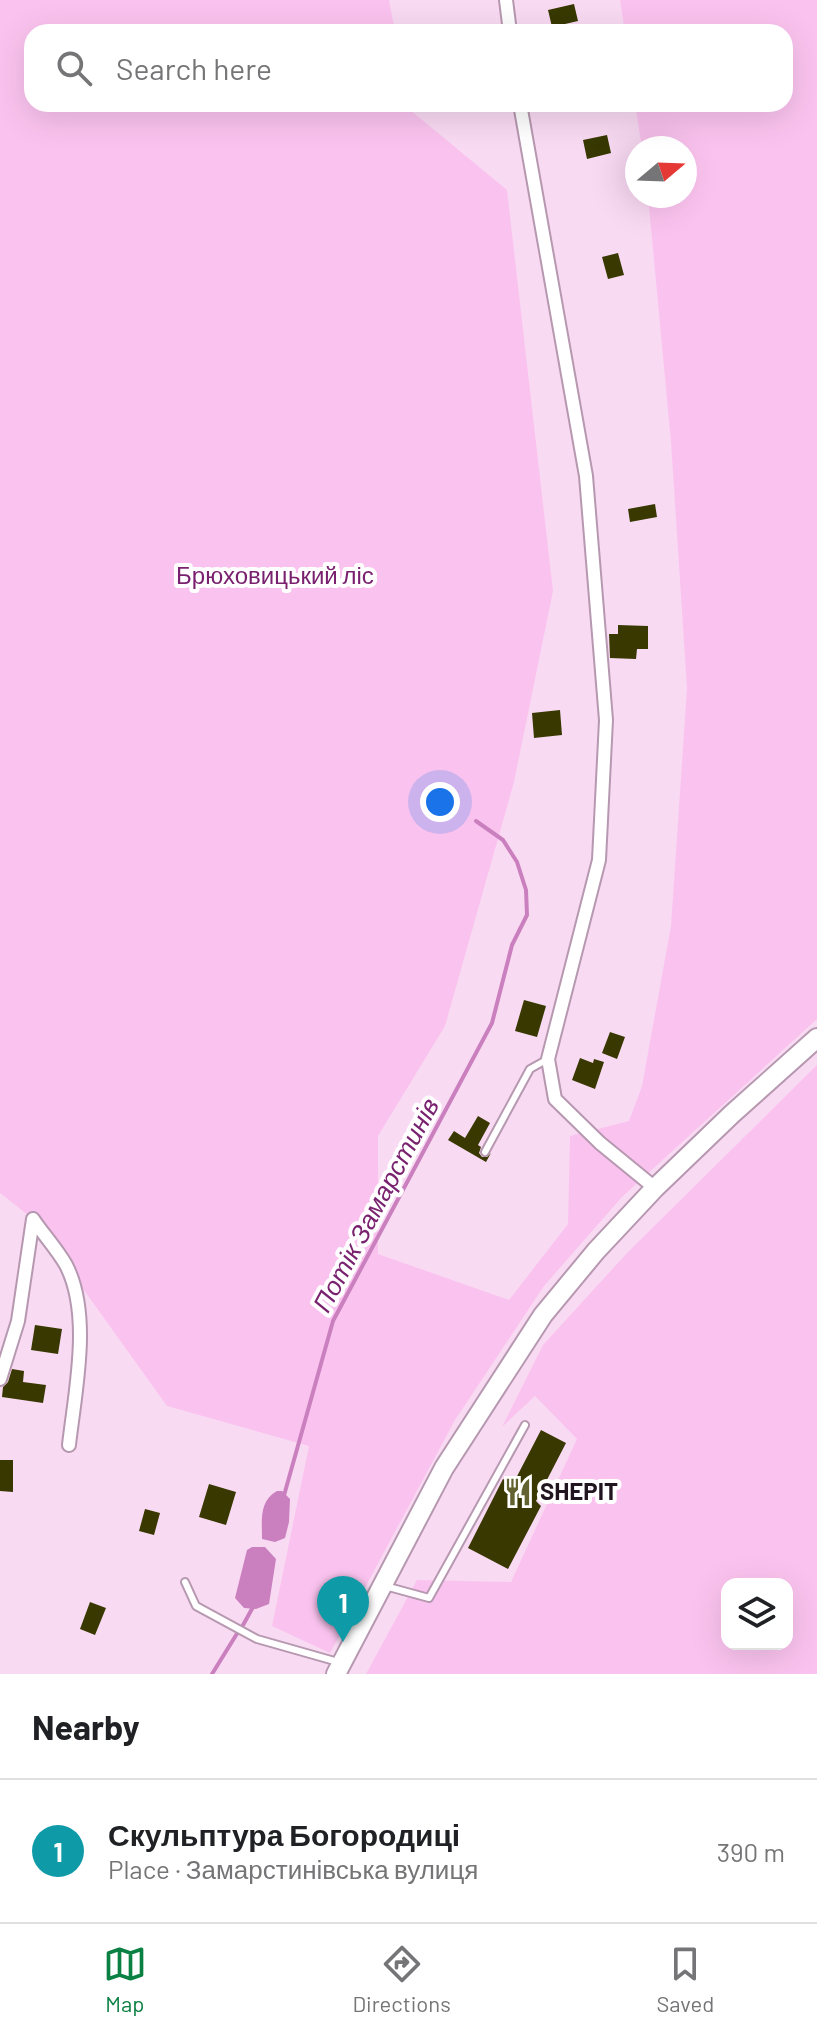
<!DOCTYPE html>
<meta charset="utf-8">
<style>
body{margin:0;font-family:Barlow,sans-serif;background:#f6f6f6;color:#202124}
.controls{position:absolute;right:24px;bottom:24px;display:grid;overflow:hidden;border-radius:16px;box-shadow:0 8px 32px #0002}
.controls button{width:72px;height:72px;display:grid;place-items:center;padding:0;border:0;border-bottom:2px solid #e0e0e0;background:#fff;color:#202124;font:40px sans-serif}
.compass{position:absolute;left:625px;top:136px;width:72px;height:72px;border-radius:50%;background:#fff;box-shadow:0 8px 32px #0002;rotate:71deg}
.you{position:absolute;left:440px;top:802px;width:28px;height:28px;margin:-20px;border:6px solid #fff;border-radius:50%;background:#1a73e8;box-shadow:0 0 0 12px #1a73e833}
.badge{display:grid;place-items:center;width:52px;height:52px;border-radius:50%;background:#0b8043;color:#fff;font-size:26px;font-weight:700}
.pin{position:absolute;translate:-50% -66px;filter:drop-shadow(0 2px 4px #0008)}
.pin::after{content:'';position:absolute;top:42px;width:28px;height:24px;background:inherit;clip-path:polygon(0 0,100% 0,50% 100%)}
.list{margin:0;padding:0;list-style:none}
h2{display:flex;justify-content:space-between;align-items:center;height:104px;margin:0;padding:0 32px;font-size:34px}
h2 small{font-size:26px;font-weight:400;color:#757577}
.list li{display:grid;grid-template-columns:52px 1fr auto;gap:24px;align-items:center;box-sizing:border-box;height:144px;padding:0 32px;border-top:2px solid #e0e0e0}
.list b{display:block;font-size:30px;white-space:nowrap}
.list p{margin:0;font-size:26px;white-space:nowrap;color:#757577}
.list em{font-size:26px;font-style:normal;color:#757577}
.icon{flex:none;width:44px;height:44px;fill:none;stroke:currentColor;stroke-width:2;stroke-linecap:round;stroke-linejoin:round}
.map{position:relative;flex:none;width:817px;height:1674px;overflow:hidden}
.search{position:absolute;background:#fff;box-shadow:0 8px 32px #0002;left:24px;right:24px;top:24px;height:88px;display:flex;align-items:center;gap:20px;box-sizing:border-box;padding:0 28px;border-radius:24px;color:#757577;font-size:30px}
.sheet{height:248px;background:#fff}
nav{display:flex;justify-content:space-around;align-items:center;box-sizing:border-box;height:112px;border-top:2px solid #e0e0e0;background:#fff;font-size:22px;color:#757577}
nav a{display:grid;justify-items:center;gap:4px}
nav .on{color:#0b8043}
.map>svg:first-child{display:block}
.green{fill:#fac3ef;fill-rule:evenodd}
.water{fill:#ca80be}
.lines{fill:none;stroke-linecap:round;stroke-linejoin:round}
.stream{stroke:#ca80be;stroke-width:4}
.building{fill:#383800}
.lane-casing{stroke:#b698b0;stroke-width:10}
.street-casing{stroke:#b698b0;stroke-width:16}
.secondary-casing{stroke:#b698b0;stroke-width:22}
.lane{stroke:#fff;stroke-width:6}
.street{stroke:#fff;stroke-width:12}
.secondary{stroke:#fff;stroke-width:18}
.labels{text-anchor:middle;stroke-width:8;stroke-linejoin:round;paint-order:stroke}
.park-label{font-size:24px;fill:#79216f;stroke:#fff}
.poi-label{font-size:24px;font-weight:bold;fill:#21161f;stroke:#fff;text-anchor:start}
.water-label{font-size:26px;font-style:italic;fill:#79226f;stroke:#fff}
</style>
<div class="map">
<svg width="817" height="1674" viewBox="0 0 817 1674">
<rect width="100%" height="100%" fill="#f9daf3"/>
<path class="green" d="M 0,0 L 389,0 L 395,32 L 32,32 L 32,104 L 408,104 L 409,109 L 507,190 L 553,591 L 514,782 L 445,1026 L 378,1136 L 378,1254 L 509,1300 L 568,1224 L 570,1136 L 629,1121 L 642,1086 L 671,926 L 687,688 L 671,442 L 648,196 L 685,196 L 685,148 L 642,148 L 635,104 L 785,104 L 785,32 L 625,32 L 620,0 L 817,0 L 817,1019 L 622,1197 L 544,1286 L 455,1420 L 330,1653 L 272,1626 L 309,1446 L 167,1406 L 33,1219 L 0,1193 Z
M 817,1065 L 817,1674 L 366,1674 L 417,1580 L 511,1582 L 577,1439 L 535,1396 L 502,1427 L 543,1345 L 627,1253 ZM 727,1584 L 787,1584 L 787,1644 L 727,1644 Z"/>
<path class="water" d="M 277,1491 L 282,1491 L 290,1499 L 289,1522 L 285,1538 L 275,1542 L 262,1539 C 262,1520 259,1501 277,1491 Z
M 265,1547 L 276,1559 L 269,1604 L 256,1609 L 244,1608 L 235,1598 L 247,1550 L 252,1547 Z"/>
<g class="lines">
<path class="stream" d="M 283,1499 L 333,1321 L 492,1023 L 512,945 L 527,915 L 526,890 L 517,862 L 503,840 L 476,821
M 242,1627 L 253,1607
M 212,1674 L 238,1632"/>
</g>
<path class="building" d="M 574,4 L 578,21 L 552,27 L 548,10 Z
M 607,135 L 611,153 L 587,159 L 583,140 Z
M 618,253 L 624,275 L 608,279 L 602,257 Z
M 655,504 L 657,517 L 630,522 L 628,509 Z
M 618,625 L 648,626 L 648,649 L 637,649 L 636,659 L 610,658 L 609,634 L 618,634 Z
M 560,710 L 562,735 L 534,738 L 532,713 Z
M 524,1000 L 546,1006 L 537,1037 L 515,1031 Z
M 610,1032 L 625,1037 L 617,1059 L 602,1053 Z
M 580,1058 L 593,1063 L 594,1059 L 604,1062 L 595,1089 L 572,1080 Z
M 478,1116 L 490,1123 L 478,1145 L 481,1147 L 479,1153 L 482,1157 L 487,1157 L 491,1153 L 486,1162 L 448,1140 L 454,1131 L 465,1138 Z
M 35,1325 L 62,1329 L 58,1354 L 31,1350 Z
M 12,1369 L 24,1371 L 23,1382 L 46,1385 L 43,1403 L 2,1397 L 3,1387 L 8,1382 Z
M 541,1430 L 566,1443 L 536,1501 L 541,1506 L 508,1569 L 468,1548 L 503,1479 L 513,1484 Z
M 0,1460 L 13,1460 L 13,1492 L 0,1491 Z
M 209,1484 L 236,1492 L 226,1525 L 199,1517 Z
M 145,1509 L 160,1513 L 154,1535 L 139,1531 Z
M 90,1602 L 106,1608 L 95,1635 L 80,1629 Z"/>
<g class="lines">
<defs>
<path id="lane" d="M 485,1152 L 530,1069 L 548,1059
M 185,1582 L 196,1606 L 257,1639 L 338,1662
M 385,1586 L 429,1598 L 525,1425"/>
<path id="street" d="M 506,0 L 510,32
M 520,104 L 586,476 L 606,720 L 599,860 L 548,1059 L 555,1099 L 600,1143 L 655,1188
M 33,1219 C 43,1234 57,1249 66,1265 C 92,1315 75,1391 69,1445
M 0,1379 L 18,1321 L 33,1219"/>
<path id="secondary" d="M 336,1674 L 444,1468 L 543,1315 L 596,1251 L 655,1188 L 732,1114 L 817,1038"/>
</defs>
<use href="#lane" class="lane-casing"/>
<use href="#street" class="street-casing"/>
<use href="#secondary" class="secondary-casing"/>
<use href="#lane" class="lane"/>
<use href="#street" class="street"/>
<use href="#secondary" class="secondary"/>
</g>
<defs>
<symbol id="restaurant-bare" viewBox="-9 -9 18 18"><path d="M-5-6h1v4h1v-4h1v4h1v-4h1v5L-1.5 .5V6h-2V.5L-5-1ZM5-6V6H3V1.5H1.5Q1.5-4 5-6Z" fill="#61622f" stroke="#fff" stroke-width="2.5" paint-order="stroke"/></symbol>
</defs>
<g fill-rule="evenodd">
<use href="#restaurant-bare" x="498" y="1472" width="40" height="40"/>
</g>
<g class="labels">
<g class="park-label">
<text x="275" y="584">Брюховицький ліс</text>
</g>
<g class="poi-label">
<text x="540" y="1500">SHEPIT</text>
</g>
<g class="water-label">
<text transform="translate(376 1205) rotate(-62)" y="9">Потік Замарстинів</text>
</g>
</g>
</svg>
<div class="controls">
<button><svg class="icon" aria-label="layers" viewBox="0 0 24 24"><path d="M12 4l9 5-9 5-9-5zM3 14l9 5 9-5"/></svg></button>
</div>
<svg class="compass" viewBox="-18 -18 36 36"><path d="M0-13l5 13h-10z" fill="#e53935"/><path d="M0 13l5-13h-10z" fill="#757577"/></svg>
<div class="you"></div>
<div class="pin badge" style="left:343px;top:1642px;background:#0f9aa8">1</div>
<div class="search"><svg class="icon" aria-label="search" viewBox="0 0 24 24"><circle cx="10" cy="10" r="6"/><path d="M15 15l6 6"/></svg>Search here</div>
</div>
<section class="sheet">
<h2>Nearby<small></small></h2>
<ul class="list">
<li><span class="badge" style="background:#0f9aa8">1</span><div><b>Скульптура Богородиці</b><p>Place · Замарстинівська вулиця</p></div><em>390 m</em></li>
</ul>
</section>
<nav>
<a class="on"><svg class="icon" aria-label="map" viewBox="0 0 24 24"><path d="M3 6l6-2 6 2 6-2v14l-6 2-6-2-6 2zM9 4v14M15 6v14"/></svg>Map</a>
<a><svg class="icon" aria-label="directions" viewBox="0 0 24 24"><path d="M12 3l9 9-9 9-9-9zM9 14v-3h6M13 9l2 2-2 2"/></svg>Directions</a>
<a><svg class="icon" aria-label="saved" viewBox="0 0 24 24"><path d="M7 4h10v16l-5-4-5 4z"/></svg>Saved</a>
</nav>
